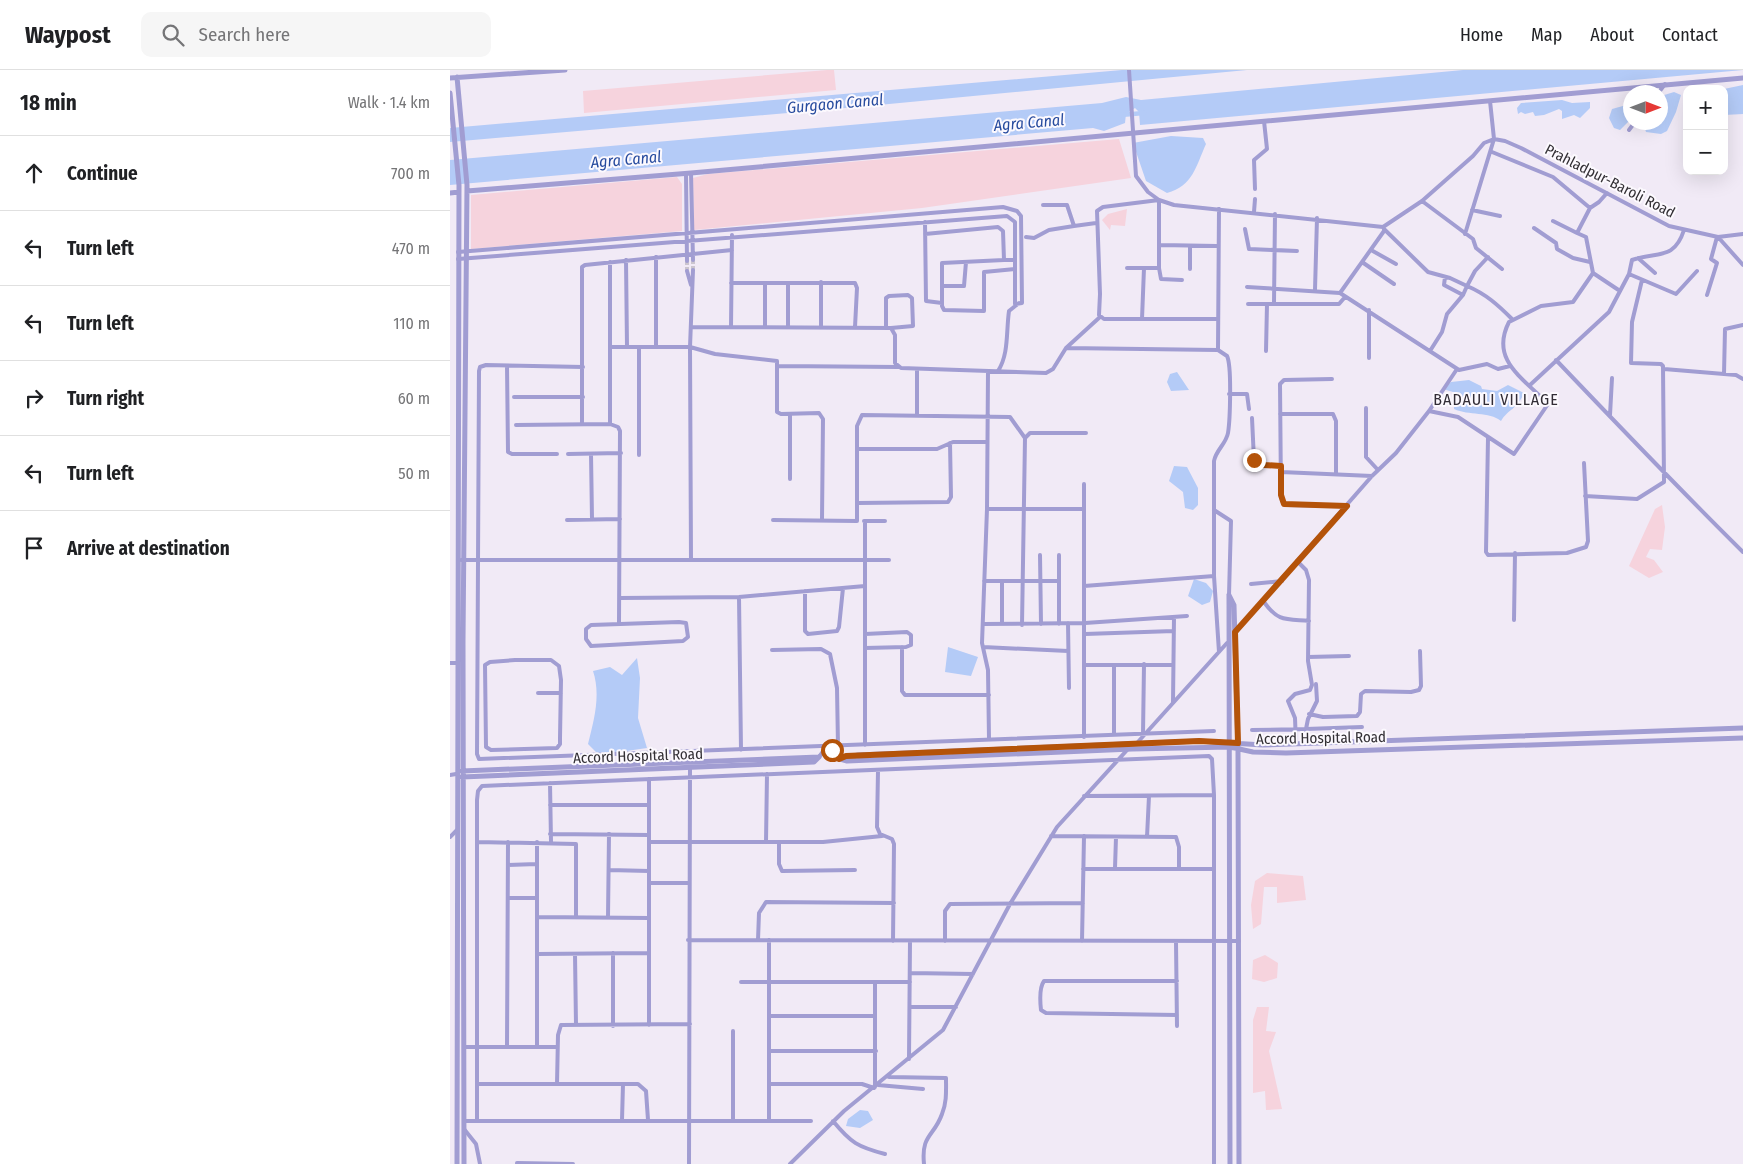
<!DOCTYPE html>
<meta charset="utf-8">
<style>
body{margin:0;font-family:"Fira Sans Condensed",sans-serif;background:#f6f6f6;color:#202124}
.controls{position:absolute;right:15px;top:15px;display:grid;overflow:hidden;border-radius:10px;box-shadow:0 5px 20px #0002}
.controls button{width:45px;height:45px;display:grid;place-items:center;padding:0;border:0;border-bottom:1px solid #e0e0e0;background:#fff;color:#202124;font:25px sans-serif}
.compass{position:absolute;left:1173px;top:15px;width:45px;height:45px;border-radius:50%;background:#fff;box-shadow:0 5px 20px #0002;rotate:90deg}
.stop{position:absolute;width:15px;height:15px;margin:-11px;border:4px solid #b45309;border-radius:50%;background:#fff}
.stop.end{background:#b45309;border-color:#fff;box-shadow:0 1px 5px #0008}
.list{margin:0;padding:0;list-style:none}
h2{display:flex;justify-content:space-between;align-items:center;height:65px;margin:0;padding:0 20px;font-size:21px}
h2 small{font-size:16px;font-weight:400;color:#757577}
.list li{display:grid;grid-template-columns:32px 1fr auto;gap:15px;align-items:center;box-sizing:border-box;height:75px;padding:0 20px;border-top:1px solid #e0e0e0}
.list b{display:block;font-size:19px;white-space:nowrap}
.list em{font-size:16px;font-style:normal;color:#757577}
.icon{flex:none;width:28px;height:28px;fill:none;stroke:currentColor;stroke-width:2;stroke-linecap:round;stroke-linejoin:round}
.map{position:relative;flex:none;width:1293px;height:1094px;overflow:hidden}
header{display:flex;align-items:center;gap:30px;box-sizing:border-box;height:70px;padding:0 25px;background:#fff;border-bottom:1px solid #e0e0e0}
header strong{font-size:24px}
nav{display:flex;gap:28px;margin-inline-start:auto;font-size:18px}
.search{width:350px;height:45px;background:#f6f6f6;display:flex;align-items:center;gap:12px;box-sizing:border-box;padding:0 18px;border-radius:10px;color:#757577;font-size:19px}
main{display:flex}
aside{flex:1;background:#fff}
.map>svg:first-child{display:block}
.green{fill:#f6d3dd}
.water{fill:#b4cbf7}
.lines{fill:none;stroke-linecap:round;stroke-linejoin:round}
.canal{stroke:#b4cbf7;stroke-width:4.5}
.minor-tunnel{stroke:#cbc5cf;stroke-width:4;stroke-dasharray:4 2;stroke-linecap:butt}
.minor{stroke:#a19dd2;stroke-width:4}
.tertiary{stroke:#a19dd2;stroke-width:5}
.route{stroke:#b45309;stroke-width:6}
.labels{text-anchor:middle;stroke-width:4;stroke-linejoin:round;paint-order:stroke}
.street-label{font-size:15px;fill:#333035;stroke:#fcf9fe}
.water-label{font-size:16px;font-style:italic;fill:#274b9e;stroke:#fcf9fe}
.neighbourhood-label{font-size:16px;letter-spacing:1px;fill:#322d36;stroke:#fcf9fe}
</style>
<header>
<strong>Waypost</strong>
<div class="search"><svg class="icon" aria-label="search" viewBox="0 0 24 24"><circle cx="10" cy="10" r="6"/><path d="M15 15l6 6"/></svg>Search here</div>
<nav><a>Home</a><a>Map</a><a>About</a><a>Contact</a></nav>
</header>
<main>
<aside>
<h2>18 min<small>Walk · 1.4 km</small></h2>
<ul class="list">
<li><svg class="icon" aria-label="ahead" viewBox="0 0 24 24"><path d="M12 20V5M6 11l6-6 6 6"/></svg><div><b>Continue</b></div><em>700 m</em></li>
<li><svg class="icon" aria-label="left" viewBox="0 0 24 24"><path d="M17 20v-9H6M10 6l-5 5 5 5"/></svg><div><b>Turn left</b></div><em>470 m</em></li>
<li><svg class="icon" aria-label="left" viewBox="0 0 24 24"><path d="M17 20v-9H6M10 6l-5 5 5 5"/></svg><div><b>Turn left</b></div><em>110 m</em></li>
<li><svg class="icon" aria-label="right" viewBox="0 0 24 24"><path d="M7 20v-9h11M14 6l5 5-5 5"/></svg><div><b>Turn right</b></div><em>60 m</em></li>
<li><svg class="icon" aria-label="left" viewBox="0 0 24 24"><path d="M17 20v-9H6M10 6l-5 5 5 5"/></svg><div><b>Turn left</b></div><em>50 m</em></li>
<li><svg class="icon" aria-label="arrive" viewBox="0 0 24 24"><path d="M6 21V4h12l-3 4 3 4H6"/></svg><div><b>Arrive at destination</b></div></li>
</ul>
</aside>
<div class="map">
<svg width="1293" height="1094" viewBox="0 0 1293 1094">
<rect width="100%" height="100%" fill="#f1eaf6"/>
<path class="green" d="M 377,0 L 384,0 L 386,20 L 134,43 L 133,21 Z
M 669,69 L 681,108 L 472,138 L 244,160 L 243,108 L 258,104 Z
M 227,107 L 232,114 L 232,161 L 21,179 L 21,125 Z
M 677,139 L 675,156 L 661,155 L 660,160 L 652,150 L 658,144 Z
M 1212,435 L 1215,457 L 1212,480 L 1200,479 L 1196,487 L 1204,490 L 1213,502 L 1199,508 L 1179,496 L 1205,439 Z
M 817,803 L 853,806 L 856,830 L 827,833 L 827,817 L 814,817 L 811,854 L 803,859 L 801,835 L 805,811 Z
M 815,885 L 828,893 L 827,908 L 814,912 L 802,909 L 803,890 Z
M 807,937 L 819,937 L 816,961 L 826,962 L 819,981 L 832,1039 L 816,1040 L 815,1021 L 803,1023 L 803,950 Z"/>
<path class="water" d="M 672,0 L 797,0 L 418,36 L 0,72 L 0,58 Z
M 1013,0 L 1293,0 L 690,55 L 689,42 L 685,38 L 676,44 L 675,53 L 654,61 L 643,58 L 0,115 L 0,90 L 652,33 L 676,27 L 691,30 Z
M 1293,15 L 1293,44 L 1274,45 L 1274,19 Z
M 1224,22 L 1231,25 L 1226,42 L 1217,61 L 1211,64 L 1196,62 L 1193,53 L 1210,52 L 1211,26 Z
M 1112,30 L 1122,33 L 1140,32 L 1140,38 L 1130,48 L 1124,45 L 1112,49 L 1112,41 L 1109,39 L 1094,45 L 1085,46 L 1083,42 L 1075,44 L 1071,42 L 1068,44 L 1067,38 L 1071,33 Z
M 1180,34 L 1180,50 L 1170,60 L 1164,58 L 1159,48 L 1162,39 Z
M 721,66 L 753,68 L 756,74 C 746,96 743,116 717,123 L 696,111 L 683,73 Z
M 727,302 L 739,320 L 721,321 L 717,312 L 720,304 Z
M 1019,310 L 1031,316 L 1032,319 L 1047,321 L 1058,315 L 1074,323 C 1067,340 1058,339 1051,351 C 1039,341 1019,346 1004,339 L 1003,322 L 993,319 L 1001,312 Z
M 724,396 L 737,397 L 748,418 L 748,435 L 743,440 L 735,438 L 733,422 L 719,411 Z
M 744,509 L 756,513 L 763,521 L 760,532 L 752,535 L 738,526 Z
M 498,577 L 528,587 L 521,606 L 495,602 Z
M 187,588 L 190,608 L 188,648 L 197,678 L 149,685 L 138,674 C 144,650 151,625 143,601 L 160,597 L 172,605 Z
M 410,1040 L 418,1041 L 423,1050 L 410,1058 L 396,1056 L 398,1049 Z"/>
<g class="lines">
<path class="canal" d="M 671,45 L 694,43"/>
<path class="minor-tunnel" d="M 243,190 L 243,200
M 237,191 L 237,201"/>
<path class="minor" d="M 679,0 L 686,106 L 698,122 L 709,130 L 724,135 L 933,157 L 972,131 L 1023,86 L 1034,73 L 1044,69 L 1015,164
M 1209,22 L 1215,14
M 1040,31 L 1044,69 L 1055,71 L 1071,78 L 1219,156 L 1268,167 L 1293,195
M 1179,60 L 1185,52
M 1042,82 L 1103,107 L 1140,138
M 241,103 L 243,190
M 236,104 L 237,191
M 805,119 L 804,90 L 817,79 L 814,51
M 972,131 L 1023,169 L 1026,178 L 1052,199
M 593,135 L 617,135 L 624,156 L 646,153
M 1022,140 L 1050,146
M 804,142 L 805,129
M 1103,151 L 1127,163
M 475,152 L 476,231 L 492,233
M 1084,158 L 1106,173 L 1107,179 L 1123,188 L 1140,192
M 795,159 L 799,179 L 847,181
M 934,159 L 978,202 L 1000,208 L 1017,216 L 1025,201 L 1038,187
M 475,164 L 548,157 L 553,161 L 554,190 L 565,190
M 576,167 L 584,168 L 599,160 L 624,156
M 1268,167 L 1293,164
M 710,175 L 767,176
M 740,176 L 740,199
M 921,180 L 946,194
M 8,182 L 553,137 L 567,141 L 571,146 L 572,233 L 565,234 L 565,152 L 557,146 L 8,189
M 1188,188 L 1205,203
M 176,190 L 177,277
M 554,190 L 492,193 L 492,236 L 494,240 L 534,241 L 534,202 L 565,199
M 160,192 L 160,354
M 912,192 L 944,214
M 677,198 L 709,198 L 709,130 L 653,137 L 647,141 L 650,224 L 649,245 L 654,249 L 768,249
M 709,198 L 711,209 L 732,210
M 237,201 L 241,215
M 1143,203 L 1136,167 L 1127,163 L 1140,138 L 1149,132 L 1157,123
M 1179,204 L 1226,224 L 1247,201
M 995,207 L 994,215 L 1013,225 L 1017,216 C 1036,224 1048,235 1062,249
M 371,212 L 371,257
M 281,213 L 405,213 L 407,218 L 405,257
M 315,213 L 315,257
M 492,216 L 514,216 L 516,192
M 797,217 L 890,223 L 934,161
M 865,220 L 867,148
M 890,223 L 1009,300 L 1037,294 L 1048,299 L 1060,296
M 1257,225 L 1267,193 L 1261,189 L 1267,167
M 824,233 L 825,144
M 798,234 L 889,234 L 895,227
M 919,240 L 919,288
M 692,249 L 694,198
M 241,257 L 441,258 L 445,265 L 445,293 L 451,298 L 596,303 L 603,299 L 616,278 L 650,247
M 281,257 L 282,165
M 338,257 L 338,213
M 436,258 L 436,228 L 439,226 L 458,225 L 462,228 L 463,256 L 441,258
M 160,277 L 240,277 L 265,284 L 327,291 L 327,342 L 331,344 L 369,343 L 373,349 L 372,450
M 206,277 L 206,187
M 616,278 L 768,280 L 769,139
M 768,280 L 777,286 C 782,296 780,351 778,363 C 776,374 766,380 764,391 L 764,506 L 769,582
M 816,281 L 817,234
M 980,281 L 992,262 L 997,244 L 1013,225
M 1106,290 C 1168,355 1229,419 1293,482
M 57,296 L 58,382 L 62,384 L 107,384
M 328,296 L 448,297
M 133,297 L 36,295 L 30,297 L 29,301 L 27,684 L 29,689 L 764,661
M 1214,299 L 1286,305 L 1293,309
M 538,301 L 537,439 L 532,573 L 538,600 L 539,669
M 548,301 C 559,284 556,262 559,241 L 569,233
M 1274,304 L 1275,259 L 1293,255
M 882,309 L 834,310 L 830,314 L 831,425 L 832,431 L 837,435 L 897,436
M 1080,315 L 1159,242 L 1179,204 L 1182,190 C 1207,181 1224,191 1234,160
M 779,324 L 797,324 L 799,339
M 64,327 L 133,327
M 916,338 L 916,387 L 928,400
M 979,341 L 1008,347 L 1064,384 L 1098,334 C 1075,309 1039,291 1059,252 L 1091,236 L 1123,232 L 1143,203 L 1170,221
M 467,344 L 467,299
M 830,344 L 883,344 L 886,351 L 886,403
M 1160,345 L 1162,308
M 802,348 L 804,390 L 814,395 L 831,396
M 132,354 L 132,197 L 135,195 L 282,180
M 66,355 L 160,354 L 168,357 L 170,361 L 169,554
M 1038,368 L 1036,482 L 1038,485 L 1117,483 L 1136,477 L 1138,471 L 1134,393
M 408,379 L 487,379 L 503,372 L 537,372
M 118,384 L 171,383
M 141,384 L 142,449
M 189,385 L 189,277
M 831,402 L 922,406
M 340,409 L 340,344
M 1135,426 L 1187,429 L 1214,412 L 1213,296 L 1211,294 L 1181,293 L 1182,252 L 1192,210
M 408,433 L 498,432 L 501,427 L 500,373
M 537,439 L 634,439
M 764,440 L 781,451 L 779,525
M 117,450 L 170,449
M 323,450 L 407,451
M 407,451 L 407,356 L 412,345 L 560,347 L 575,368
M 414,451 L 435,451
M 415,451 L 415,675
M 590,485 L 591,554
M 609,485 L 609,554
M 11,490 L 439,490
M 241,490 L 240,277 L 243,200
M 534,511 L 609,511
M 801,514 L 832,511
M 634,516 L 764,506
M 355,521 L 355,561 L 358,564 L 387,561 L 389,557 L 393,518
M 289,527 L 291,680
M 170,528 L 289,527 L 415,516
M 814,532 C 828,552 836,549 859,551
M 1064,550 L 1065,483
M 229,552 L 236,553 L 238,567 L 233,571 L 141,576 L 136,569 L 136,559 L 141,555 Z
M 618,553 L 619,618
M 533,554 L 635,553 L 737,546
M 552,554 L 552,511
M 572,555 L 575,368 L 580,363 L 636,363
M 785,562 L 922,406 L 946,383 L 979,341 L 1007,299
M 415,564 L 457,562 L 461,565 L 461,575 L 456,577 L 415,578
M 635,564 L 724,561
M 452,577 L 452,621 L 455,625 L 539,625
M 533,577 L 618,581
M 322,580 L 371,579 L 380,584 L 387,618 L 388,676
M 858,587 L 899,586
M 65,590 L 101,590 L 109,596 L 111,610 L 110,668 L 110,674 L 107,678 L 41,680 L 36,677 L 35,595 L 40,592 Z
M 0,593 L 7,593
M 635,595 L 723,595
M 664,595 L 664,665
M 88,623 L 111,623
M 723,632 L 724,547
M 859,644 L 873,647 L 907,646 L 910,642 L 911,624 L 915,621 L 961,622 L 969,620 L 971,616 L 970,581
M 802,660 L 856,659 L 858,649 L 867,631 L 866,614
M 693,664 L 694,594
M 634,667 L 634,414
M 687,673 L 777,573
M 857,673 L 856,659 L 912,657
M 846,674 L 845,648 L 838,631 L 845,624 L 860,620 L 862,615 L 858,591 L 859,510 L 856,500 L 847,491
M 381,676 L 389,689
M 369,687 L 377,676
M 428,701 L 427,757 L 430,764 L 442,769 L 444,774 L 443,871
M 0,705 L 6,704
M 199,709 L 199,955
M 100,713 L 101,772
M 634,726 L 764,725
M 100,735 L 199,735
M 100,764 L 199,765
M 601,766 L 726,767 L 729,777 L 729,798
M 0,767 L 7,760
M 697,767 L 699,726
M 28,772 L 126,774 L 126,847
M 199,772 L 373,772 L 432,766
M 316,772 L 317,704
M 329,772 L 329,794 L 332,801 L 405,800
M 58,795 L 87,794
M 665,798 L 666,767
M 633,799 L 764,799
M 159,800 L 199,801
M 199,813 L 239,813
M 58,828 L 87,828
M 87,847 L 199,848
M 158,847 L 159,764
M 238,870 L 789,871
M 308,870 L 309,843 L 316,832 L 444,833
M 495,871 L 495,841 L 500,834 L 633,833
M 632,871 L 634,766
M 726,872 L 727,956
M 163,883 L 163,956
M 87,884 L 199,883
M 125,884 L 126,955
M 460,903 L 523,904
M 727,911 L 594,911 C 589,918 590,931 591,940 L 596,943 L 727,945
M 291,912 L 460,912
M 460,937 L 506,937
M 319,946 L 425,946
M 283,961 L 283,1051
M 14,977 L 107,977
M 57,977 L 58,772
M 87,977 L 87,772
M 320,981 L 426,981
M 459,989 L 460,871
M 439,1007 L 496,1008 C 496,1020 497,1032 492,1044 C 484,1067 471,1064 474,1094
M 27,1014 L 188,1014 L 196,1021 L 198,1050
M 107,1014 L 108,965 L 111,955 L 240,954
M 319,1014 L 412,1014 L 424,1018
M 428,1015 L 473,1019
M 425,1017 L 425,912
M 27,1050 L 27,730 L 28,721 L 32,716 L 759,686 L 762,689 L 764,725 L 764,1094
M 172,1050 L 173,1014
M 14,1051 L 361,1051
M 319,1051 L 319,870
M 383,1051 C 401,1073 408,1077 435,1084
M 14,1059 L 26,1074 L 30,1094
M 67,1093 L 123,1094
M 239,1094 L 240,697
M 340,1094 L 394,1041 L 493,960 L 560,834 L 607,757 L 678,679"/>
<path class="tertiary" d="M 7,7 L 17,115 L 13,571 L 14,1094
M 0,8 L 115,0
M 0,23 L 9,115 L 7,1094
M 17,121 L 241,103 L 1293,8
M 0,123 L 9,122
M 779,525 L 784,535 L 788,679 L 789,1094
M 779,525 L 780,1094
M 389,689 L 408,685 L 749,671 L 813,675 L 1293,658
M 390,689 L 397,691 L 682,679 L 780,677 L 803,682 L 836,683 L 1293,668
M 12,701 L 369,687
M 12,707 L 364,692 L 369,687"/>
</g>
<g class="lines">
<path class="route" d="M 382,680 L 389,689 L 396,686 L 749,671 L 788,673 L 785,562 L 897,436 L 834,434 L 831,425 L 831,396 L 814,395 L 804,390"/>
</g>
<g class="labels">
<g class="street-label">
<text transform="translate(1160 111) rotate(27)" y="5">Prahladpur-Baroli Road</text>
<text transform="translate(871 668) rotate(-1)" y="5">Accord Hospital Road</text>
<text transform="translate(188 686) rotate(-2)" y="5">Accord Hospital Road</text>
</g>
<g class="water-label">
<text transform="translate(385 33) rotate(-5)" y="6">Gurgaon Canal</text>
<text transform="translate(579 52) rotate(-5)" y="6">Agra Canal</text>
<text transform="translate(176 89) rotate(-5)" y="6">Agra Canal</text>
</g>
<g class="neighbourhood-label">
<text x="1046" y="335">BADAULI VILLAGE</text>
</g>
</g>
</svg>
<div class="controls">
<button>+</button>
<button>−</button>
</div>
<svg class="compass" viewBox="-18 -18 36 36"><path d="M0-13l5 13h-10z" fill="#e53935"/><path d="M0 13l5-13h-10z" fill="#757577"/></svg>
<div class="stop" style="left:382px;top:680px"></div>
<div class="stop end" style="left:804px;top:390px"></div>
</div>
</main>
